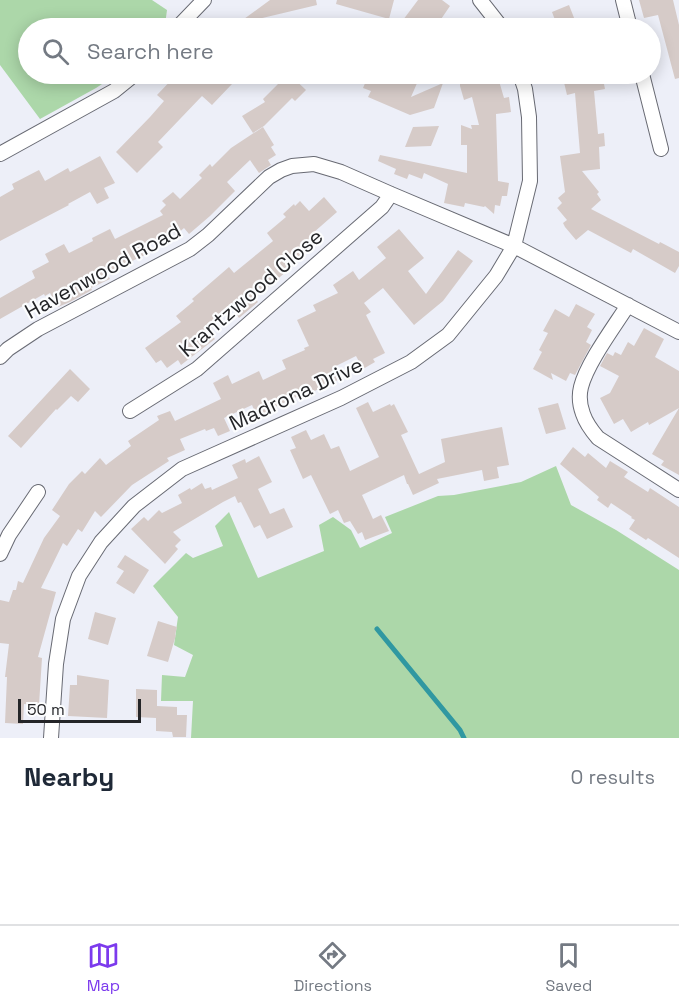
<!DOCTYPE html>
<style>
body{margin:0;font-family:"Space Grotesk",sans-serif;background:#f2f2f3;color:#1f2937}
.scale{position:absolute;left:18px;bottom:15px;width:123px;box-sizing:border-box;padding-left:6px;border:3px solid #242528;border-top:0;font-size:16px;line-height:21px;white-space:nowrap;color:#242528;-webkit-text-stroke:4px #fcfdfe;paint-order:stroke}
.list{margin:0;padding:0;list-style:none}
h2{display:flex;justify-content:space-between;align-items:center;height:78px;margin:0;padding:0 24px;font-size:26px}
h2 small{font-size:20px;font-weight:400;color:#747a83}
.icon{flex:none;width:33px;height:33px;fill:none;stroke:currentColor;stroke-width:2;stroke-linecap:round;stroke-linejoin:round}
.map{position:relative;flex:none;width:679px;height:738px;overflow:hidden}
.search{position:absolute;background:#fff;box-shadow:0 3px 15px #0003;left:18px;right:18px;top:18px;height:66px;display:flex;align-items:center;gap:15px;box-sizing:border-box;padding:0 21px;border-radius:33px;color:#747a83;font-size:22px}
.sheet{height:186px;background:#fff}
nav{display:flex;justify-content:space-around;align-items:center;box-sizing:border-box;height:84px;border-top:2px solid #e0e1e3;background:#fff;font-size:16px;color:#747a83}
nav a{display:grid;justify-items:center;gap:3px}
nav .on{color:#7c3aed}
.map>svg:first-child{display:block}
.green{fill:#acd7a9}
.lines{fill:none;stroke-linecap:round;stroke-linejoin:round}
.stream{stroke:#3098a1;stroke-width:5}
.building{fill:#d6cbc8}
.street-casing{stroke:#686a73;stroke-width:16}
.street{stroke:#fff;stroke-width:14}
.labels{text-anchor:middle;stroke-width:4.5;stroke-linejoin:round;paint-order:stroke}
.street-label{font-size:21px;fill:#242528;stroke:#fcfdfe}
</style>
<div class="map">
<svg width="679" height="738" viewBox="0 0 679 738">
<rect width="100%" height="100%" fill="#edeff8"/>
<path class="green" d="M 0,0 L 152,0 L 167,10 L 165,25 L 161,28 L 28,28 L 28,74 L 117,74 L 96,88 L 40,119 L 0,65 Z
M 556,466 L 571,505 L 616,530 L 679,570 L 679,738 L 191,738 L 193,701 L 161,701 L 162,675 L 185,677 L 193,655 L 174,645 L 178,617 L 153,586 L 186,553 L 193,558 L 223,546 L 215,526 L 229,512 L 258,578 L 324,551 L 319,525 L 333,517 L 351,530 L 360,548 L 392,533 L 385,517 L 438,496 L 454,495 L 521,482 Z"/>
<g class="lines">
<path class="stream" d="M 377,629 L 460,730 L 464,738"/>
</g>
<path class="building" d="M 270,0 L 316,0 L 317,5 L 237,24 Z
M 337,0 L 394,0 L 389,19 L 336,4 Z
M 418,0 L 442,0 L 450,6 L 435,28 L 423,18 L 415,28 L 397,28 Z
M 639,0 L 673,0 L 679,25 L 679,78 L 675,79 L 658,15 L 644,18 Z
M 569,5 L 578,28 L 558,28 L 552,12 Z
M 177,74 L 220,74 L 232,84 L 212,105 L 202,96 L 158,142 L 163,147 L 137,173 L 116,152 L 150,117 L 164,101 L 157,95 Z
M 268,74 L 289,74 L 306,90 L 295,101 L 292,98 L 264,126 L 253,133 L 242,116 L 265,102 L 263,99 L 278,84 Z
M 369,74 L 421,74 L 411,97 L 443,83 L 434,108 L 410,115 L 368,97 L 371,91 L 363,88 Z
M 466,74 L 497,74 L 504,98 L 509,97 L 511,112 L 496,114 L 498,181 L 509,183 L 507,196 L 502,196 L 500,206 L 495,205 L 494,214 L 485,206 L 484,207 L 465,203 L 464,207 L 444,203 L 448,184 L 424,173 L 422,179 L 409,174 L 407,179 L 394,174 L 396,169 L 378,161 L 380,155 L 467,173 L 467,145 L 461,145 L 461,125 L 472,129 L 471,125 L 479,125 L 472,97 L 464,100 L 460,86 L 460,76 Z
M 562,74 L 602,74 L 605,89 L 594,91 L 598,134 L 604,133 L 605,146 L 599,147 L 600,169 L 582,171 L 599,192 L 597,194 L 601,200 L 591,209 L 659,244 L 660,242 L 679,252 L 679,266 L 675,273 L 633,249 L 631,253 L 588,230 L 576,240 L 565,227 L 563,223 L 567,220 L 557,208 L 562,203 L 558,198 L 565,192 L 560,156 L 580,153 L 575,93 L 567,95 Z
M 439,126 L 431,146 L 405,147 L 413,127 Z
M 263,127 L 274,145 L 271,147 L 276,155 L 268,160 L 271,165 L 259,173 L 250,160 L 227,182 L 235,191 L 210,216 L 189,234 L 184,228 L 176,235 L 174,232 L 149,244 L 153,251 L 107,273 L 110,279 L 91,288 L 92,290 L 70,302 L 58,307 L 50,293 L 45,296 L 44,294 L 0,319 L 0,298 L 35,278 L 32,271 L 49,262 L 45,254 L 64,244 L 69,253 L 93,241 L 92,238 L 110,229 L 115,239 L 163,215 L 160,211 L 166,205 L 162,201 L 173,192 L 180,199 L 202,178 L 199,175 L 210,164 L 212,167 L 231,148 Z
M 100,156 L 115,183 L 104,188 L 109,198 L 97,204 L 90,192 L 68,204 L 69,205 L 0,241 L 0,197 L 14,189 L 12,184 L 39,170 L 45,181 L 68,168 L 70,172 Z
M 324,197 L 337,212 L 313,233 L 316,236 L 301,249 L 306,255 L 255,298 L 258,302 L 239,318 L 232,309 L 208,331 L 215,339 L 181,365 L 178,360 L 167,368 L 161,360 L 156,363 L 145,348 L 181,322 L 176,316 L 194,301 L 192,299 L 229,267 L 234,273 L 273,241 L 267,233 L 286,217 L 283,214 L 294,204 L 295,206 L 300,201 L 309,211 Z
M 399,229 L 424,258 L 408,271 L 426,294 L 458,250 L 473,261 L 443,301 L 414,325 L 383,288 L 364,303 L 371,312 L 366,315 L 385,353 L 373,359 L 375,362 L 363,369 L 356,356 L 332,368 L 338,380 L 306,395 L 305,393 L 275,407 L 276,410 L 258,419 L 252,405 L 224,418 L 230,431 L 218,436 L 214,428 L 206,431 L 205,429 L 180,439 L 185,450 L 167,458 L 169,461 L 132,485 L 101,517 L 95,511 L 82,532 L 78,529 L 67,546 L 63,543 L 41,588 L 56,592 L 38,657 L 42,658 L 39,705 L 24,704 L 23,724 L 5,723 L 7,677 L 5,677 L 9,644 L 0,643 L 0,600 L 9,602 L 13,590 L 16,590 L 18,581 L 23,583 L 44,538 L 60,516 L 52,510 L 69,484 L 82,471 L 85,474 L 100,458 L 106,465 L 131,446 L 128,441 L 159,420 L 157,416 L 170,411 L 175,421 L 221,399 L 213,383 L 228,375 L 232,384 L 259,371 L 263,380 L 286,369 L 282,360 L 305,350 L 304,348 L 309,346 L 297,320 L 316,311 L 313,305 L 338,293 L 333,285 L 353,271 L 359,280 L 386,258 L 377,247 Z
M 576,304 L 595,314 L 587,327 L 592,330 L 586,342 L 591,345 L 575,375 L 570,373 L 566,381 L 551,373 L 553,380 L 533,369 L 542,352 L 539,350 L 548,333 L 543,331 L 555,309 L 569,317 Z
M 644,328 L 664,339 L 655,357 L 679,371 L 679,408 L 649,425 L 648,422 L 631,432 L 623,419 L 614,424 L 600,398 L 610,393 L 619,376 L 600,366 L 607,353 L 613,356 L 615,352 L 621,355 L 628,342 L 634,346 Z
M 70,369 L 90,389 L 78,402 L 71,396 L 57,410 L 56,409 L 21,448 L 8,436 Z
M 368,402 L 373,412 L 390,404 L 391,406 L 394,404 L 408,432 L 401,435 L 419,474 L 445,462 L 441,439 L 502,427 L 509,465 L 497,467 L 499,478 L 484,481 L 482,470 L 437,479 L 439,483 L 413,495 L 408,484 L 407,484 L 404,475 L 362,495 L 373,519 L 381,515 L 389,531 L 365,540 L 362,532 L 358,534 L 350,521 L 344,523 L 338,510 L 330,514 L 311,475 L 303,479 L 290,450 L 296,448 L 291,437 L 306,430 L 311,440 L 324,434 L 331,449 L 339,446 L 350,471 L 379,457 L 356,408 Z
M 558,403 L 566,429 L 546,434 L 538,408 Z
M 679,408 L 679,475 L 661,465 L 664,461 L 652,454 Z
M 573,447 L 585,457 L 588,453 L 606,468 L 610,461 L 628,472 L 624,477 L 648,492 L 650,488 L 679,507 L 679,558 L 648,538 L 646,540 L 629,529 L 635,520 L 631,518 L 632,517 L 611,503 L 608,508 L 597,500 L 599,497 L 560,464 Z
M 259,456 L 272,482 L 258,489 L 270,514 L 284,508 L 293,527 L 267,539 L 260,525 L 254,528 L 241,502 L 238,503 L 235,496 L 223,502 L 173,532 L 181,540 L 175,546 L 178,549 L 165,564 L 131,529 L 144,517 L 148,521 L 159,510 L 162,513 L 182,503 L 178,495 L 190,488 L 191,490 L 202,483 L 205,489 L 211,487 L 212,490 L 238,478 L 232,465 L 245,459 L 246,463 Z
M 125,555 L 149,570 L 134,594 L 116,583 L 124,571 L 117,567 Z
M 95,612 L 116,618 L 108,645 L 88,639 Z
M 158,621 L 177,627 L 175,635 L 176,635 L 168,662 L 147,656 Z
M 77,675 L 109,680 L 107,718 L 68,716 L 70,685 L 77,685 Z
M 136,689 L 157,690 L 157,706 L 177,707 L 177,715 L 187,715 L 186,737 L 173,737 L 172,732 L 156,731 L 156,718 L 136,717 Z"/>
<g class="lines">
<defs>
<path id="street" d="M 480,0 L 502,28
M 623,0 L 630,28
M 177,28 L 204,0
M 642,74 L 661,149
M 0,154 L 114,91 L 135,74
M 628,305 C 614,327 587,363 581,387 C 579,395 580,406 583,414 C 586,423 592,431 598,438 L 679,490
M 0,357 L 8,349 L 38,329 L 190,249 L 208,235 L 269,177 L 281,170 L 292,166 L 314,164 L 341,172 L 391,194 L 514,246 L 679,332
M 130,411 L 197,369 L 382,207 L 391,194
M 0,554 L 9,535 L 38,492
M 51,738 L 56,664 L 63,619 L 79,576 L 101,542 L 134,506 L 182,469 L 341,398 L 411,362 L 448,335 L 496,276 L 514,246 L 530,181 L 529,117 L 525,89 L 520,74"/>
</defs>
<use href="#street" class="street-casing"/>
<use href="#street" class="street"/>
</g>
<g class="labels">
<g class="street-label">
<text transform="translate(103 271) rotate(-29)" y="7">Havenwood Road</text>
<text transform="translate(251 293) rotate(-41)" y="7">Krantzwood Close</text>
<text transform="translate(296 394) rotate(-25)" y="7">Madrona Drive</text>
</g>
</g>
</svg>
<div class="scale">50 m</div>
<div class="search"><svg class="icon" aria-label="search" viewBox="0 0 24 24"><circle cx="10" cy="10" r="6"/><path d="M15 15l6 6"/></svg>Search here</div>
</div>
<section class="sheet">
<h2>Nearby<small>0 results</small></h2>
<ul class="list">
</ul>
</section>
<nav>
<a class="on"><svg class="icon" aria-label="map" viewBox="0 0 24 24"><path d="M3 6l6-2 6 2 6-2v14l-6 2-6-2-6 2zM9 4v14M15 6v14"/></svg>Map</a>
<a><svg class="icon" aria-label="directions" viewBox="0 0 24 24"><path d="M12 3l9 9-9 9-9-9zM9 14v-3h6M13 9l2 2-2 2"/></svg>Directions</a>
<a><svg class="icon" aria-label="saved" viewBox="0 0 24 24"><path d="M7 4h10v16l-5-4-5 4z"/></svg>Saved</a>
</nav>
